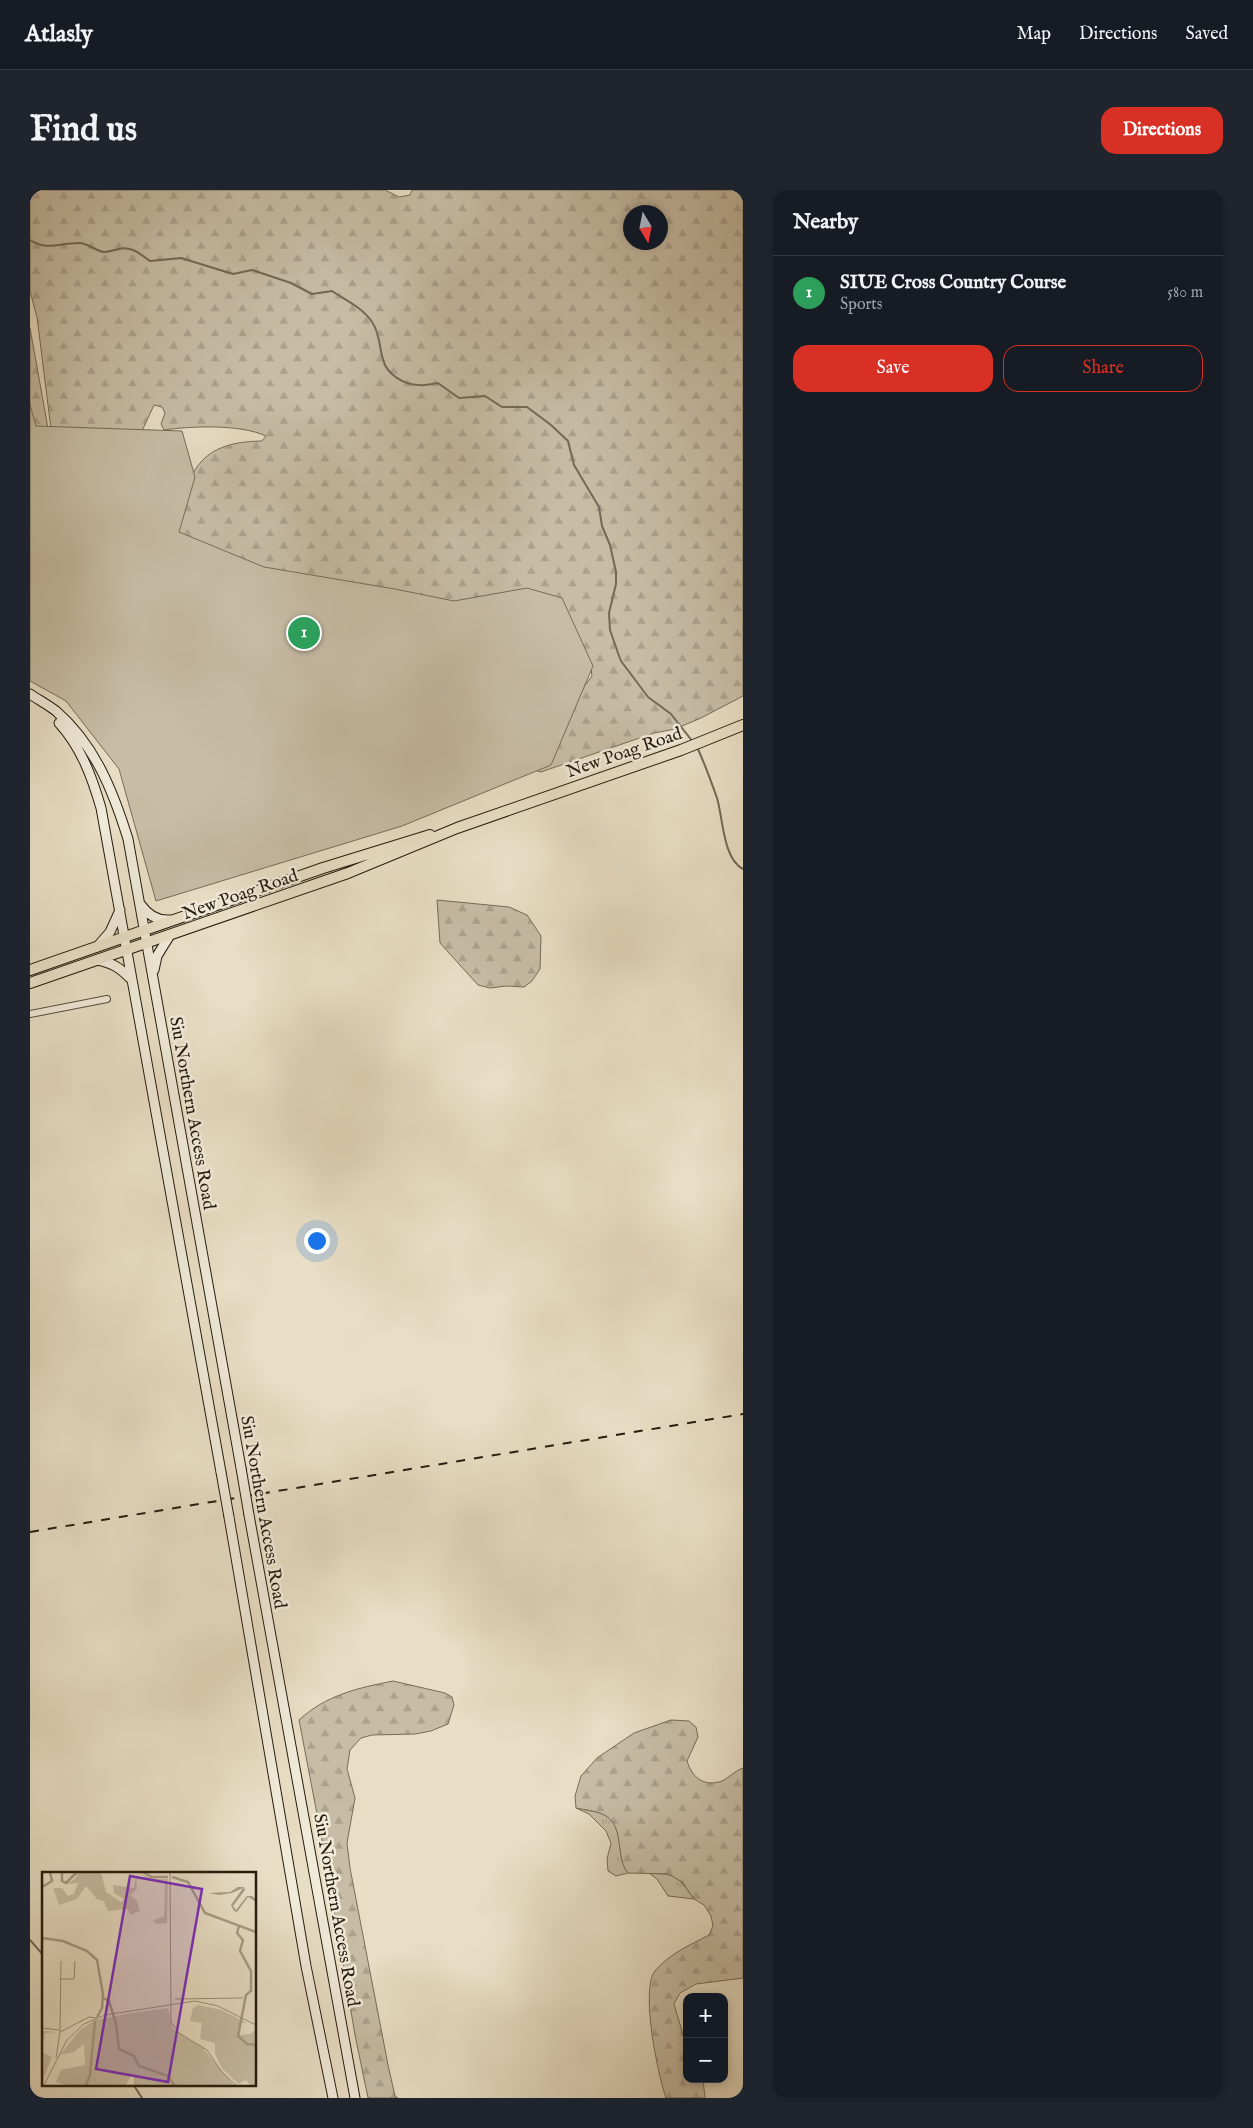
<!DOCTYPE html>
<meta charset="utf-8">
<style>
body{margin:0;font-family:"IM FELL English",serif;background:#20242c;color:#f1f3f6}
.controls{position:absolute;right:15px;bottom:15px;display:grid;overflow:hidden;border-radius:10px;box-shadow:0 2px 8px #0003}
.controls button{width:45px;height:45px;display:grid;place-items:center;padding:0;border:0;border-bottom:1px solid #363941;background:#171b24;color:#f1f3f6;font:25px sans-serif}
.compass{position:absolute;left:593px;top:15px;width:45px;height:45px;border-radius:50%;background:#171b24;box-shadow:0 2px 8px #0003;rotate:170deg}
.you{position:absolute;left:286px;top:1050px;width:18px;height:18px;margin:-12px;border:4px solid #fff;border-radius:50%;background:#1a73e8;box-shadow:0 0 0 8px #1a73e833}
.badge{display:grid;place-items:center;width:32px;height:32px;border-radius:50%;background:#d93025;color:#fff;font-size:16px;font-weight:700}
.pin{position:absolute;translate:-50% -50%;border:2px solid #fff;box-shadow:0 1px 5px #0006}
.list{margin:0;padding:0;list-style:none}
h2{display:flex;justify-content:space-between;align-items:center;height:65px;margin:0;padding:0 20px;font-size:21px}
h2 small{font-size:16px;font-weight:400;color:#9ea1a6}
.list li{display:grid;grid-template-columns:32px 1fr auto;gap:15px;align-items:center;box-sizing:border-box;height:75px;padding:0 20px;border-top:1px solid #363941}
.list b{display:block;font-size:19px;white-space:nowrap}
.list p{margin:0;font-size:16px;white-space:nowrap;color:#9ea1a6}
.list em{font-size:16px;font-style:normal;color:#9ea1a6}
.actions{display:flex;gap:10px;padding:15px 20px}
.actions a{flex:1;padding:11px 0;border:1px solid #d93025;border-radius:15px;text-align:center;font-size:18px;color:#d93025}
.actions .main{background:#d93025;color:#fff}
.map{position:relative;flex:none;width:713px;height:1908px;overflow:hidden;border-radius:15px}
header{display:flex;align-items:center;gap:30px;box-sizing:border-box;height:70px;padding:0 25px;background:#171b24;border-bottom:1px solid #363941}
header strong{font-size:24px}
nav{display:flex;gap:28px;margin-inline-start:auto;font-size:18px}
.intro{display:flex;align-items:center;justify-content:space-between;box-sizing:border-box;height:120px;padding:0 30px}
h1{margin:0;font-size:35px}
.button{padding:12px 22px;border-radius:15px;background:#d93025;color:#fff;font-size:18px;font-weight:700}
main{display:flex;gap:30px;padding:0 30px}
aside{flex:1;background:#171b24;border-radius:15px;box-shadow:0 2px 8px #0003}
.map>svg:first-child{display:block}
.grass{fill:url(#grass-tufts);stroke:#766c5a}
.forest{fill:url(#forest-firs);stroke:#766c5a;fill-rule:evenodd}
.garden{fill:#c7bda6;stroke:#766c5a}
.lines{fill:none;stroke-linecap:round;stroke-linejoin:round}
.stream{stroke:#736957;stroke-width:2}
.street-casing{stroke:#564c3c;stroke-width:8}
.secondary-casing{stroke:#261c0e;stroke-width:11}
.primary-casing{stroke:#261c0e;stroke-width:12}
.street{stroke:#f0ead9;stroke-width:6}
.secondary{stroke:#f0ead9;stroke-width:9}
.primary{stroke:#e8dec5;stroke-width:10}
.rail{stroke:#261c0e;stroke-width:2;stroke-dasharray:9 9;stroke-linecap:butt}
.secondary-bridge-casing{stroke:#261c0e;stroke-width:11;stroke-linecap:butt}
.secondary-bridge{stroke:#f0ead9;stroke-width:9}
.labels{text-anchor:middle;stroke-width:5;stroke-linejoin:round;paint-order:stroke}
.street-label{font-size:18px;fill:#261c0e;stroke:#f0ead9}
.inset-river{fill:none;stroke:#a69c87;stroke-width:2.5}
.inset-road{fill:none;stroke:#9a907c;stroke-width:1}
.view{fill:#7b2cbf;fill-opacity:0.15;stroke:#7b2cbf;stroke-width:2.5}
.inset-edge{fill:none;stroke:#261c0e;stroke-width:2.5}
</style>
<header>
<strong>Atlasly</strong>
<nav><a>Map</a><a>Directions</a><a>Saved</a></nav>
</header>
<div class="intro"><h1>Find us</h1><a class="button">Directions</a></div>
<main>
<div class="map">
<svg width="713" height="1908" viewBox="0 0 713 1908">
<defs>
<pattern id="grass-tufts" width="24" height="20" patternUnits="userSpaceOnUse" patternTransform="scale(1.25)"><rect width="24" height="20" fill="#c7bda6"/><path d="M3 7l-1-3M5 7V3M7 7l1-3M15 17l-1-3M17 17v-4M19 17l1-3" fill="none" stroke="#aba28e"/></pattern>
<pattern id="forest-firs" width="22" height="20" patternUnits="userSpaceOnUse" patternTransform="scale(1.25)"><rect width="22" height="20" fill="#c7bda6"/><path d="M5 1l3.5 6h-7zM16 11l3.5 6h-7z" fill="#aba28e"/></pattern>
</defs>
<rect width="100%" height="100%" fill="#e8dec5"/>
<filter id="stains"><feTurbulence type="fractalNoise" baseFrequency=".004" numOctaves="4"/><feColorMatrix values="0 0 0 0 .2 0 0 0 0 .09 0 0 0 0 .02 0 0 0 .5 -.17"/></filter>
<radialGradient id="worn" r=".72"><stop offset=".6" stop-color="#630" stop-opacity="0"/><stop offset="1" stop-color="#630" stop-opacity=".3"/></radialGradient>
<path class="grass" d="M 546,1618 C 555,1620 568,1621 577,1626 C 595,1638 585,1667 598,1683 L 586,1686 L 578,1681 L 577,1669 L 581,1653 L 576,1641 L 559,1624 Z
M 619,1683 C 646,1684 648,1686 664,1709 L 638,1706 L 627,1689 Z"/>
<path class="forest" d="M 0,0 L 355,0 L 369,7 L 380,5 L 382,0 L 713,0 L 713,506 L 671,528 L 645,539 L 624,543 L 511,582 L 507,581 C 532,554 538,514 562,486 L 560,472 L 513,426 L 237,383 L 141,343 C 160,287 162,252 232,251 L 236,246 C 210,234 162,236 134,240 L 131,234 L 135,223 L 132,217 L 124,215 L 111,243 L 21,239 L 7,127 L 0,101 ZM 600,22 L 630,22 L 630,52 L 600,52 Z
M 0,138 L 19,244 L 0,240 Z
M 407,710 L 479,717 L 497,725 L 511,746 L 510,779 L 502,791 L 494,797 L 476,796 L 460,798 L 448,795 L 410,753 Z
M 363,1491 L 415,1503 L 422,1507 L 424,1515 L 418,1534 L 401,1541 L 385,1544 L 342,1545 L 331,1548 L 320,1560 L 317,1579 L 325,1608 L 317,1653 L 320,1678 L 358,1875 L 365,1906 L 368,1908 L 338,1908 L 325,1845 L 293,1655 L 269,1530 C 296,1505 328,1498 363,1491 Z
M 641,1530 L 659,1531 L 666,1537 L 668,1547 L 657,1571 C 662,1586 671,1596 689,1592 C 697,1590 704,1581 713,1578 L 713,1788 L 666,1794 L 650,1803 L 644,1814 L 657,1858 L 657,1889 L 673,1889 L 675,1908 L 636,1908 C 628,1886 610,1799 625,1781 C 639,1764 660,1755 679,1745 L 683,1736 L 681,1726 L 674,1715 L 664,1709 L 652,1692 L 639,1684 L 598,1683 C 585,1668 595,1638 576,1626 C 568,1621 555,1620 546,1618 L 545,1606 L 551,1586 L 567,1568 L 604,1543 Z"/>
<path class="garden" d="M 0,215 L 6,236 L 152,241 L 165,287 L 149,342 L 234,377 L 365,399 L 424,411 L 497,398 L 532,408 L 563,476 L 521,575 L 372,636 L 126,711 L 89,579 L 36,511 L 0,491 Z"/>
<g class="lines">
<path class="stream" d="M 0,50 C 17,61 30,53 49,53 C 58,53 65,61 74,62 C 78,62 85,60 89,59 C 102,56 110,64 120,71 L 151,68 L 203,84 L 222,80 L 261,93 L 282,104 L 302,101 C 315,110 333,118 342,132 C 350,143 349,157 353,169 C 356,184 374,195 389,195 C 395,196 402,194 408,193 L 429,208 L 455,206 L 472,217 L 497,217 L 521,235 L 538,251 L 544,275 L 569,317 L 572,336 L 580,355 L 586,382 L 586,394 L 579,423 L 580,440 L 588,463 L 591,471 L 618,507 L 641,524 L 663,552
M 667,557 C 675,574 681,591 687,608 C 693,628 693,669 713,679
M 0,1750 L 14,1766
M 103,1894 L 112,1908"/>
<defs>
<path id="street" d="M 0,824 L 77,809"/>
<path id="secondary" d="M 0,504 C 9,510 18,515 26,521 C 65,555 83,601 98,649 L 211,1278
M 29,533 C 51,557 62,587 71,618 L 191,1282
M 111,715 C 118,725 127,731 140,730
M 67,757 L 80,742 L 90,720
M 67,770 C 83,773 90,778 101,789
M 124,780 L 127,766 L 140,745
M 219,1325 L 325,1908
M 199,1327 L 276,1776 L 303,1908"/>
<path id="primary" d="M 0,780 L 293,678 L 400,645
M 0,793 L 318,683 L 427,638 L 651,560 L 713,535"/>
</defs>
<use href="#street" class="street-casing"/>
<use href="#secondary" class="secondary-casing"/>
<use href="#primary" class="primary-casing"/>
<use href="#street" class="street"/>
<use href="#secondary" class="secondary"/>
<use href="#primary" class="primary"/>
<path class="rail" d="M 0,1342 L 713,1224"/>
<defs>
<path id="secondary-bridge" d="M 211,1278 L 219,1325
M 191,1282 L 199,1327"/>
</defs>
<use href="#secondary-bridge" class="secondary-bridge-casing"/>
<use href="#secondary-bridge" class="secondary-bridge"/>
</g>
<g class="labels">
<g class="street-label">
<text transform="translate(594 562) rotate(-19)" y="6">New Poag Road</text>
<text transform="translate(210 704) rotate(-19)" y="6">New Poag Road</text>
<text transform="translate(163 923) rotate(80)" y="6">Siu Northern Access Road</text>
<text transform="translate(234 1322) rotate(80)" y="6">Siu Northern Access Road</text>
<text transform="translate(307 1720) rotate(80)" y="6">Siu Northern Access Road</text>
</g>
</g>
<g transform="translate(12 1682)">
<rect width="214" height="214" fill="#e8dec5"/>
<path d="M 0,159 L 15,160 L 3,161 L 0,180 L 10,185 L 0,211 Z" fill="#c7bda6"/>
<path d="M 37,0 L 59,0 L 64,20 L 79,30 L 82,27 L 72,21 L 71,13 L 92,16 L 94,3 L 95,17 L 88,23 L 95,29 L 98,39 L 88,43 L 86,37 L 66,39 L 62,29 L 55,27 L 44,14 L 35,27 L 17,33 L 11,16 L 20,16 L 26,24 L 32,22 L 36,11 L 24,12 L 33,7 ZM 94,0 L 112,7 L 126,7 L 125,51 L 116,52 L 110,49 L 122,44 L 123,10 L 109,8 ZM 156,133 L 180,138 L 205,151 L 199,151 L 198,163 L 208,162 L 213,158 L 214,213 L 208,213 L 204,208 L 196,212 L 180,196 L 173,182 L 173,171 L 158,167 L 160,151 L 148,149 L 151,136 ZM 116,138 L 120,140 L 121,156 L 129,161 L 128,172 L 125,172 L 128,175 L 132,200 L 153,205 L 161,194 L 160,206 L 180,207 L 185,213 L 130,213 L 129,202 L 130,213 L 92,213 L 92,205 L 89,203 L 84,213 L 23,213 L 14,210 L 19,198 L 43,193 L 42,172 L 32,180 L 18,183 L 38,158 L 53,148 L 85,142 L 78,151 L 81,159 L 80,150 L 86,142 Z" fill="#c7bda6"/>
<path d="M 126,136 L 131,157 L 160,175 L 192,213 L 185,213 L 180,208 L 146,206 L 143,202 L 131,201 L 130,186 L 115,183 L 117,172 L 79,159 L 77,152 L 83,142 Z" fill="#c7bda6"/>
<path d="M 196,15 L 202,15 L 203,18 L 191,34 L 194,38 L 205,24 L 210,24 L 214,27 L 214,30 L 206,25 L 195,40 L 192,39 L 189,33 L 201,16 L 190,21 L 177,23 L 167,21 L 188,20 Z" fill="#a69c87"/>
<path class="inset-river" d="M 20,0 L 20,9 L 24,11 L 35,0M 101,0 L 110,5 L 126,5M 130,5 L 146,10 L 163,41 L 214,60M 0,15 L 10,9 L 8,0M 197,54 L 195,61 L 201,68 L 198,79 L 209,99 L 209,119 L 204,123 L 196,164 L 205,172 L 214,173M 0,66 L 21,69 L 45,79 L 55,88 L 61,122 L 60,136 L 55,145M 61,126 L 67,129 L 74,152 L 77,177 L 92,184 L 97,194 L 126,204 L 132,213M 44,213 L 48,203 L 53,149"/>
<path class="inset-road" d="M 128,0 L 129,150 L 137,161 L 165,178 L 180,200 L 194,213M 18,107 L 32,107 L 33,89M 133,127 L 201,126M 0,156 L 17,158M 18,160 L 47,145 L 55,146M 14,186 L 18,160 L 19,89M 2,213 L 25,168 L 42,152 L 63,143 L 153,129 L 176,134 L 214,153"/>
<path class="view" d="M 88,4 L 160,17 L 126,210 L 54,197 Z"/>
<rect width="214" height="214" class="inset-edge"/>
</g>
<rect width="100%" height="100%" filter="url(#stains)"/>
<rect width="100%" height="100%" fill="url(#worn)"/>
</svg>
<div class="controls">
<button>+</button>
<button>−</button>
</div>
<svg class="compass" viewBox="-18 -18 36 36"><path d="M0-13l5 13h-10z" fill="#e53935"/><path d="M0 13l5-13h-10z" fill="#9ea1a6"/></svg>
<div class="you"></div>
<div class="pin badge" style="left:274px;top:443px;background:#2e9e5b">1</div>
</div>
<aside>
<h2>Nearby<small></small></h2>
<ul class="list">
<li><span class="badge" style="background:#2e9e5b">1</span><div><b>SIUE Cross Country Course</b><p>Sports</p></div><em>580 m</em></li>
</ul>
<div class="actions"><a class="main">Save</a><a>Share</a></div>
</aside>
</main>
